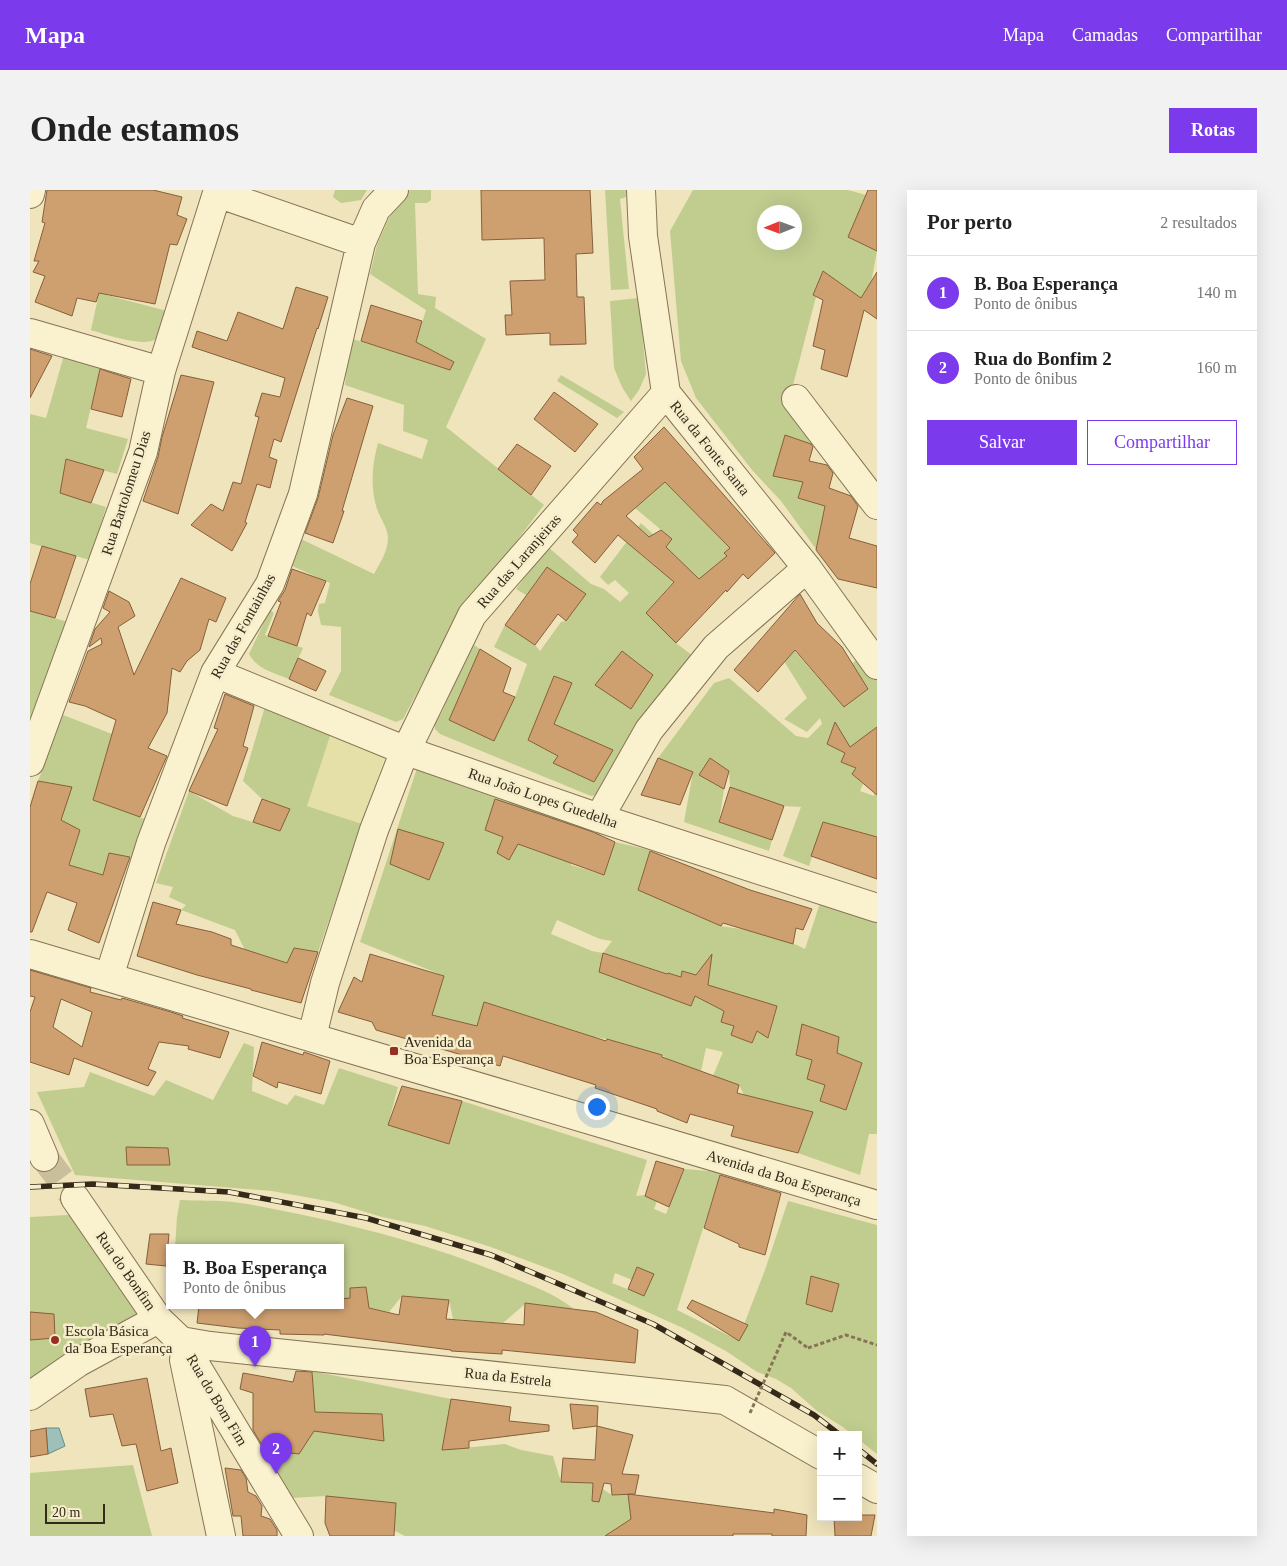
<!DOCTYPE html>
<html lang="pt">
<meta charset="utf-8">
<style>
body{margin:0;font-family:Georgia,serif;background:#f2f2f2;color:#222}
.controls{position:absolute;right:15px;bottom:15px;display:grid;overflow:hidden;border-radius:0px;box-shadow:0 5px 20px #0002}
.controls button{width:45px;height:45px;display:grid;place-items:center;padding:0;border:0;border-bottom:1px solid #e0e0e0;background:#fff;color:#222;font:25px sans-serif}
.compass{position:absolute;left:727px;top:15px;width:45px;height:45px;border-radius:50%;background:#fff;box-shadow:0 5px 20px #0002;rotate:269deg}
.scale{position:absolute;left:15px;bottom:12px;width:60px;box-sizing:border-box;padding-left:5px;border:2px solid #35291a;border-top:0;font-size:14px;line-height:18px;white-space:nowrap;color:#35291a;-webkit-text-stroke:4px #f6eecb;paint-order:stroke}
.you{position:absolute;left:566px;top:916px;width:18px;height:18px;margin:-12px;border:4px solid #fff;border-radius:50%;background:#1a73e8;box-shadow:0 0 0 8px #1a73e833}
.badge{display:grid;place-items:center;width:32px;height:32px;border-radius:50%;background:#7c3aed;color:#fff;font-size:16px;font-weight:700}
.pin{position:absolute;translate:-50% -41px;filter:drop-shadow(0 1px 2px #0008)}
.pin::after{content:'';position:absolute;top:26px;width:18px;height:15px;background:inherit;clip-path:polygon(0 0,100% 0,50% 100%)}
.popup{position:absolute;left:136px;top:1054px;width:178px;height:65px;box-sizing:border-box;display:grid;place-content:center;border-radius:0px;background:#fff;filter:drop-shadow(0 1px 4px #0005);font-size:16px;white-space:nowrap;color:#767676}
.popup b{font-size:19px;color:#222}
.popup::after{content:'';position:absolute;left:50%;top:100%;margin-left:-10px;border:10px solid transparent;border-top-color:#fff}
.list{margin:0;padding:0;list-style:none}
h2{display:flex;justify-content:space-between;align-items:center;height:65px;margin:0;padding:0 20px;font-size:21px}
h2 small{font-size:16px;font-weight:400;color:#767676}
.list li{display:grid;grid-template-columns:32px 1fr auto;gap:15px;align-items:center;box-sizing:border-box;height:75px;padding:0 20px;border-top:1px solid #e0e0e0}
.list b{display:block;font-size:19px;white-space:nowrap}
.list p{margin:0;font-size:16px;white-space:nowrap;color:#767676}
.list em{font-size:16px;font-style:normal;color:#767676}
.actions{display:flex;gap:10px;padding:15px 20px}
.actions a{flex:1;padding:11px 0;border:1px solid #7c3aed;border-radius:0px;text-align:center;font-size:18px;color:#7c3aed}
.actions .main{background:#7c3aed;color:#fff}
.map{position:relative;flex:none;width:847px;height:1346px;overflow:hidden;border-radius:0px}
header{display:flex;align-items:center;gap:30px;box-sizing:border-box;height:70px;padding:0 25px;background:#7c3aed;color:#fff}
header strong{font-size:24px}
nav{display:flex;gap:28px;margin-inline-start:auto;font-size:18px}
.intro{display:flex;align-items:center;justify-content:space-between;box-sizing:border-box;height:120px;padding:0 30px}
h1{margin:0;font-size:35px}
.button{padding:12px 22px;border-radius:0px;background:#7c3aed;color:#fff;font-size:18px;font-weight:700}
main{display:flex;gap:30px;padding:0 30px}
aside{flex:1;background:#fff;border-radius:0px;box-shadow:0 5px 20px #0002}
.map>svg:first-child{display:block}
.farmland{fill:#e5e0a8}
.green{fill:#c0cd8f;fill-rule:evenodd}
.water{fill:#9fbfb9;stroke:#678d87}
.building{fill:#cfa06f;stroke:#865f3a;fill-rule:evenodd}
.lines{fill:none;stroke-linecap:round;stroke-linejoin:round}
.minor-tunnel{stroke:#cabf9b;stroke-width:28;stroke-dasharray:28 14;stroke-linecap:butt}
.minor-casing{stroke:#867455;stroke-width:30}
.path{stroke:#867455;stroke-width:3;stroke-dasharray:4 2.5;stroke-linecap:butt}
.minor{stroke:#faf1ce;stroke-width:28}
.rail-casing{stroke:#35291a;stroke-width:5.5}
.rail{stroke:#f6eecb;stroke-width:4;stroke-dasharray:11;stroke-linecap:butt}
.path-bridge{stroke:#867455;stroke-width:3;stroke-dasharray:4 2.5;stroke-linecap:butt}
.poi-dot{fill:#972d23;stroke:#f6eecb;stroke-width:2}
.labels{text-anchor:middle;stroke-width:5;stroke-linejoin:round;paint-order:stroke}
.street-label{font-size:15px;fill:#35291a;stroke:#f6eecb}
.poi-label{font-size:15px;fill:#35291a;stroke:#f6eecb;text-anchor:start}
</style>
<header>
<strong>Mapa</strong>
<nav><a>Mapa</a><a>Camadas</a><a>Compartilhar</a></nav>
</header>
<div class="intro"><h1>Onde estamos</h1><a class="button">Rotas</a></div>
<main>
<div class="map">
<svg width="847" height="1346" viewBox="0 0 847 1346">
<rect width="100%" height="100%" fill="#efe4bb"/>
<path class="farmland" d="M 302,540 L 357,560 L 332,634 L 277,616 Z"/>
<path class="green" d="M 305,0 L 337,0 L 331,10 L 311,13 L 303,7 Z
M 380,0 L 401,0 L 401,10 L 397,13 L 385,13 L 388,104 L 406,107 L 405,118 L 456,149 L 416,237 L 514,315 L 444,407 L 437,409 L 373,529 L 366,532 L 299,505 L 311,481 L 311,437 L 291,435 L 288,421 L 289,414 L 295,413 L 300,393 L 262,376 L 267,364 L 269,348 L 344,384 C 350,373 358,361 358,348 C 358,338 350,328 347,319 C 340,297 342,275 348,253 L 392,269 L 398,250 L 373,241 L 374,215 L 315,195 L 317,173 L 323,149 L 402,174 L 386,152 L 396,120 L 340,84 L 347,55 L 359,28 L 370,7 Z
M 575,0 L 596,0 L 596,7 L 590,9 L 599,99 L 581,100 Z
M 663,0 L 818,0 L 836,5 L 818,47 L 847,61 L 841,93 L 827,115 L 793,81 L 783,105 L 786,107 L 757,218 L 783,255 L 755,245 L 744,286 L 773,292 L 768,308 L 795,316 L 786,359 L 751,311 L 722,280 L 666,208 L 651,171 L 640,41 ZM 734,22 L 764,22 L 764,52 L 734,52 Z
M 69,103 L 137,121 C 136,130 134,143 126,149 C 114,158 75,144 61,140 Z
M 609,108 L 616,184 L 609,200 L 601,211 L 592,197 L 584,178 L 580,111 Z
M 36,158 L 72,170 L 56,238 L 98,249 L 87,284 L 36,270 L 30,303 L 76,317 L 60,370 L 0,353 L 0,224 L 16,228 Z
M 531,185 L 594,222 L 587,228 L 527,191 Z
M 635,292 L 700,358 L 694,363 L 700,369 L 679,399 L 656,377 L 616,423 L 646,453 L 663,466 L 577,603 L 561,606 L 410,544 L 405,539 L 405,532 L 411,524 L 423,497 L 444,455 L 450,459 L 419,530 L 464,550 L 485,507 L 497,474 L 464,457 L 475,435 L 505,455 L 510,461 L 531,432 L 536,431 L 555,404 L 517,377 L 496,405 L 486,399 L 518,357 L 561,394 L 574,399 L 590,412 L 599,403 L 585,390 L 578,395 L 570,387 L 611,333 L 624,345 L 610,364 L 623,375 L 642,349 L 605,318 Z
M 240,420 L 244,423 L 235,445 L 273,458 L 259,489 C 243,482 228,480 219,464 Z
M 0,421 L 38,432 L 0,543 Z
M 763,459 L 814,517 L 838,499 L 822,474 L 832,464 L 847,484 L 847,537 L 824,564 L 805,532 L 797,553 L 815,563 L 811,572 L 826,578 L 822,584 L 833,594 L 830,601 L 844,606 L 845,595 L 847,599 L 847,647 L 793,632 L 779,676 L 753,666 L 771,617 L 754,616 L 700,597 L 699,581 L 680,568 L 669,585 L 694,599 L 689,632 L 742,650 L 739,661 L 654,632 L 663,582 L 628,568 L 684,493 L 699,488 L 766,546 L 778,548 L 792,534 L 790,528 L 777,542 L 754,529 L 777,508 L 752,468 Z
M 236,513 L 302,540 L 277,616 L 332,634 L 288,762 L 264,758 L 257,773 L 227,763 L 216,762 L 205,740 L 151,720 L 156,715 L 139,707 L 143,697 L 126,693 L 159,601 L 203,626 L 249,640 L 260,619 L 232,609 L 213,591 Z
M 33,525 L 82,544 L 67,611 L 120,631 L 102,667 L 79,663 L 73,685 L 51,678 L 37,684 L 50,640 L 31,630 L 41,597 L 8,591 Z
M 391,566 L 553,628 L 554,639 L 549,644 L 541,675 L 574,685 L 585,652 L 620,660 L 608,700 L 691,736 L 717,740 L 767,755 L 775,759 L 792,707 L 847,725 L 847,944 L 839,944 L 830,985 L 768,963 L 783,922 L 714,905 L 709,895 L 683,886 L 693,862 L 676,858 L 671,881 L 639,870 L 632,865 L 577,849 L 564,847 L 454,812 L 447,836 L 348,812 L 409,801 L 414,786 L 330,752 ZM 465,609 L 532,633 L 517,665 L 488,654 L 479,669 L 467,663 L 473,647 L 455,640 ZM 527,730 L 570,749 L 582,751 L 573,763 L 562,761 L 521,744 ZM 574,763 L 651,788 L 652,782 L 666,785 L 672,778 L 680,782 L 678,795 L 747,816 L 739,848 L 727,841 L 722,853 L 701,845 L 704,836 L 694,821 L 665,806 L 661,815 L 569,782 ZM 772,834 L 808,847 L 807,863 L 832,873 L 816,920 L 790,911 L 795,895 L 777,889 L 782,870 L 766,864 Z
M 214,853 L 224,857 L 222,901 L 257,915 L 265,905 L 294,915 L 309,878 L 368,897 L 358,935 L 419,954 L 432,911 L 617,970 L 606,1006 L 615,1005 L 627,1011 L 624,1019 L 636,1024 L 654,979 L 691,982 L 647,1120 L 708,1150 L 735,1080 L 758,1011 L 847,1035 L 847,1264 L 828,1249 L 828,1245 L 823,1245 L 813,1237 L 787,1221 L 761,1198 L 746,1189 L 727,1182 L 696,1161 L 653,1138 L 533,1084 L 461,1057 L 395,1036 L 352,1027 L 303,1012 L 242,1001 L 45,985 L 7,902 L 54,897 L 60,882 L 124,906 L 136,890 L 183,910 ZM 607,1077 L 623,1084 L 614,1106 L 582,1093 L 585,1083 L 602,1090 Z
M 150,1010 C 168,1011 186,1010 203,1012 C 228,1015 253,1021 278,1026 C 343,1040 408,1058 470,1083 C 495,1093 523,1102 544,1119 L 496,1113 L 473,1133 L 423,1129 L 419,1110 L 372,1106 L 359,1122 L 339,1118 L 336,1097 L 320,1098 L 320,1108 L 310,1109 L 310,1058 L 145,1058 L 147,1027 Z
M 56,1024 L 128,1129 L 0,1209 L 0,1027 Z
M 282,1181 L 421,1209 L 412,1260 L 475,1254 L 491,1260 L 523,1266 L 531,1292 L 563,1293 L 582,1305 L 605,1304 L 601,1329 L 584,1340 L 585,1346 L 375,1346 L 296,1306 L 261,1308 L 235,1260 L 269,1264 L 278,1250 L 257,1211 L 284,1209 Z
M 103,1275 L 122,1346 L 0,1346 L 0,1283 Z"/>
<path class="water" d="M 16,1238 L 29,1238 L 35,1256 L 18,1264 Z"/>
<path class="building" d="M 17,0 L 123,0 L 152,7 L 147,25 L 157,29 L 147,55 L 140,54 L 125,114 L 69,103 L 66,112 L 47,108 L 42,126 L 5,112 L 15,86 L 3,82 L 9,71 L 4,71 L 15,33 L 12,32 Z
M 451,0 L 560,0 L 563,63 L 546,64 L 547,107 L 554,107 L 556,154 L 520,155 L 520,143 L 476,145 L 475,125 L 482,125 L 480,91 L 515,90 L 514,48 L 452,50 Z
M 838,0 L 847,0 L 847,61 L 818,47 Z
M 793,81 L 831,108 L 847,82 L 847,129 L 834,120 L 817,187 L 791,179 L 795,160 L 783,156 L 793,110 L 783,105 Z
M 266,97 L 298,107 L 288,139 L 287,138 L 251,252 L 244,249 L 239,267 L 247,270 L 240,298 L 227,294 L 215,332 L 217,333 L 202,361 L 161,335 L 181,314 L 193,321 L 203,292 L 211,294 L 229,227 L 225,226 L 232,203 L 250,207 L 255,188 L 162,157 L 167,141 L 197,151 L 208,122 L 253,139 Z
M 341,115 L 392,131 L 386,152 L 424,172 L 420,180 L 331,151 Z
M 0,159 L 22,166 L 0,208 Z
M 70,179 L 101,189 L 92,227 L 61,219 Z
M 151,185 L 184,192 L 148,324 L 113,311 L 128,267 L 132,247 Z
M 524,202 L 568,234 L 545,262 L 504,229 Z
M 317,208 L 343,216 L 312,321 L 314,321 L 303,353 L 275,343 L 288,308 L 303,245 Z
M 634,237 L 745,363 L 718,389 L 713,384 L 697,402 L 696,400 L 646,453 L 616,423 L 644,392 L 588,345 L 565,373 L 542,352 L 548,345 L 543,340 L 567,312 L 571,315 L 573,311 L 613,279 L 604,267 ZM 635,292 L 700,358 L 694,363 L 697,366 L 669,389 L 636,357 L 642,349 L 631,340 L 619,347 L 596,326 Z
M 755,245 L 781,254 L 783,257 L 779,271 L 797,275 L 803,283 L 799,298 L 821,306 L 828,316 L 819,348 L 847,356 L 847,398 L 808,389 L 786,360 L 795,316 L 768,308 L 773,292 L 743,286 Z
M 487,254 L 521,276 L 501,305 L 468,279 Z
M 36,269 L 74,280 L 61,313 L 30,303 Z
M 12,356 L 46,366 L 25,428 L 0,421 L 0,394 Z
M 517,377 L 556,404 L 536,431 L 528,424 L 505,455 L 475,435 Z
M 262,379 L 296,391 L 281,426 L 277,423 L 267,456 L 238,446 L 251,412 L 248,411 L 255,400 Z
M 151,388 L 196,408 L 186,432 L 179,429 L 170,460 L 157,471 L 150,482 L 142,478 L 137,523 L 118,558 L 137,566 L 110,627 L 63,610 L 86,530 L 55,516 L 39,512 L 58,461 L 72,454 L 71,448 L 59,457 L 65,439 L 80,422 L 73,418 L 79,401 L 99,412 L 105,426 L 88,437 L 104,485 Z
M 770,404 L 787,433 L 812,457 L 838,499 L 814,517 L 765,460 L 728,502 L 704,480 Z
M 450,459 L 481,478 L 473,502 L 485,507 L 464,551 L 419,530 Z
M 592,461 L 623,485 L 601,519 L 565,495 Z
M 268,468 L 296,481 L 286,501 L 259,489 Z
M 524,486 L 542,493 L 524,534 L 583,560 L 564,592 L 523,573 L 528,566 L 498,550 Z
M 195,504 L 224,516 L 213,556 L 218,558 L 197,616 L 159,601 L 188,539 L 184,538 Z
M 805,532 L 820,557 L 847,537 L 847,605 L 822,584 L 826,578 L 811,572 L 815,563 L 797,554 Z
M 628,568 L 663,582 L 650,615 L 611,605 Z
M 680,568 L 699,581 L 694,599 L 669,585 Z
M 8,591 L 42,597 L 31,630 L 50,640 L 39,675 L 73,685 L 79,663 L 100,667 L 69,753 L 38,740 L 47,713 L 17,702 L 2,742 L 0,742 L 0,617 Z
M 700,597 L 754,616 L 742,650 L 689,632 Z
M 232,609 L 260,619 L 250,641 L 223,632 Z
M 465,609 L 563,642 L 585,652 L 574,685 L 488,654 L 479,670 L 467,663 L 473,647 L 455,640 Z
M 793,632 L 847,647 L 847,689 L 781,666 Z
M 368,639 L 414,653 L 399,690 L 360,674 Z
M 620,661 L 720,700 L 782,719 L 773,740 L 766,738 L 763,754 L 693,733 L 691,736 L 608,700 Z
M 123,712 L 151,720 L 146,734 L 182,742 L 201,749 L 201,755 L 257,773 L 264,758 L 288,762 L 271,813 L 221,800 L 221,799 L 167,785 L 107,766 Z
M 573,763 L 637,784 L 638,783 L 651,787 L 652,781 L 666,785 L 682,764 L 678,795 L 747,816 L 738,848 L 727,841 L 722,853 L 701,845 L 704,836 L 691,832 L 694,821 L 665,806 L 661,816 L 569,782 Z
M 340,764 L 414,786 L 402,825 L 447,836 L 454,812 L 576,851 L 577,849 L 632,865 L 632,867 L 709,895 L 707,903 L 783,922 L 768,963 L 701,946 L 704,936 L 660,924 L 657,933 L 627,921 L 627,919 L 565,898 L 566,895 L 473,866 L 470,876 L 346,840 L 342,832 L 308,822 L 324,787 L 332,792 Z
M 0,780 L 61,798 L 60,802 L 91,810 L 92,808 L 141,822 L 153,826 L 152,828 L 199,842 L 190,868 L 158,859 L 159,856 L 129,852 L 118,879 L 126,882 L 118,896 L 44,868 L 39,885 L 0,872 L 0,822 L 5,807 L 0,806 ZM 31,809 L 62,822 L 52,857 L 23,837 Z
M 772,834 L 809,847 L 807,863 L 832,873 L 816,920 L 790,911 L 795,895 L 777,889 L 782,870 L 766,865 Z
M 232,852 L 273,865 L 274,862 L 300,871 L 291,904 L 248,892 L 247,898 L 223,886 Z
M 372,896 L 432,911 L 419,954 L 358,935 Z
M 96,957 L 138,958 L 140,975 L 97,975 Z
M 626,971 L 654,979 L 639,1017 L 615,1006 Z
M 690,985 L 751,1003 L 735,1065 L 709,1057 L 709,1054 L 674,1038 Z
M 120,1044 L 139,1044 L 136,1076 L 116,1074 Z
M 607,1077 L 624,1084 L 614,1106 L 598,1099 Z
M 781,1086 L 809,1094 L 802,1122 L 776,1114 Z
M 336,1097 L 339,1118 L 369,1125 L 372,1106 L 419,1110 L 416,1129 L 494,1135 L 495,1113 L 566,1122 L 608,1140 L 605,1173 L 472,1160 L 472,1164 L 421,1161 L 421,1160 L 294,1144 L 294,1145 L 250,1144 L 250,1140 L 208,1138 L 167,1133 L 169,1116 L 310,1116 L 310,1109 L 320,1108 L 320,1098 Z
M 662,1110 L 718,1135 L 709,1151 L 657,1118 Z
M 0,1122 L 24,1124 L 25,1148 L 0,1150 Z
M 266,1181 L 282,1182 L 285,1222 L 352,1224 L 354,1251 L 284,1241 L 269,1264 L 235,1260 L 223,1240 L 223,1203 L 210,1199 L 213,1183 L 263,1192 Z
M 117,1188 L 131,1261 L 141,1258 L 148,1293 L 117,1301 L 106,1254 L 92,1256 L 83,1224 L 60,1227 L 55,1199 Z
M 421,1209 L 481,1217 L 479,1231 L 519,1235 L 519,1241 L 439,1251 L 439,1258 L 412,1260 Z
M 540,1214 L 568,1216 L 567,1236 L 543,1239 Z
M 567,1236 L 603,1245 L 592,1284 L 609,1285 L 605,1304 L 582,1305 L 581,1294 L 574,1293 L 569,1312 L 562,1311 L 563,1293 L 531,1292 L 533,1268 L 565,1270 Z
M 16,1238 L 18,1264 L 0,1267 L 0,1241 Z
M 195,1278 L 211,1280 L 216,1288 L 218,1302 L 226,1306 L 232,1316 L 231,1326 L 240,1329 L 247,1340 L 247,1346 L 213,1346 L 211,1326 L 203,1326 Z
M 598,1304 L 744,1323 L 744,1319 L 777,1325 L 776,1346 L 742,1346 L 742,1344 L 703,1344 L 703,1346 L 575,1346 L 601,1329 Z
M 296,1306 L 366,1313 L 364,1346 L 300,1346 L 295,1333 Z
M 828,1325 L 845,1325 L 841,1346 L 805,1346 L 804,1327 L 828,1327 Z"/>
<g class="lines">
<path class="minor-tunnel" d="M 14,967 L 45,1008"/>
<defs>
<path id="minor" d="M 611,0 L 613,46 L 636,203 L 777,378 L 847,475
M 187,3 L 331,53
M 0,4 L 1,0
M 0,143 L 131,181
M 766,209 L 847,315
M 185,483 L 374,560 L 569,628 L 847,718
M 0,572 L 113,262 L 131,181 L 188,0
M 569,628 L 619,540 L 686,457 L 777,378
M 0,764 L 847,1015
M 79,787 L 121,653 L 185,483 L 240,394 L 273,304 L 331,53 L 346,19 L 364,0
M 282,847 L 295,793 L 344,640 L 370,573 L 442,425 L 636,203
M 0,934 L 14,967
M 45,1008 L 128,1129 L 151,1151 L 269,1346
M 151,1151 L 180,1156 L 695,1210 L 791,1265
M 154,1170 L 191,1346
M 0,1206 L 49,1172 L 128,1129
M 828,1288 L 847,1299"/>
</defs>
<use href="#minor" class="minor-casing"/>
<path class="path" d="M 778,1158 L 816,1145 L 847,1155"/>
<use href="#minor" class="minor"/>
<defs>
<path id="rail" d="M 0,997 L 63,994 L 199,1002 L 336,1028 L 461,1065 L 623,1134 L 784,1225 L 810,1245
M 828,1259 L 847,1274"/>
</defs>
<use href="#rail" class="rail-casing"/>
<use href="#rail" class="rail"/>
<path class="path-bridge" d="M 720,1223 L 756,1142 L 778,1158"/>
</g>
<g class="poi-dot">
<rect x="359" y="856" width="10" height="10" rx="2.5"/>
<circle cx="25" cy="1150" r="5"/>
</g>
<g class="labels">
<g class="street-label">
<text transform="translate(680 258) rotate(51)" y="5">Rua da Fonte Santa</text>
<text transform="translate(96 303) rotate(-72)" y="5">Rua Bartolomeu Dias</text>
<text transform="translate(489 371) rotate(-49)" y="5">Rua das Laranjeiras</text>
<text transform="translate(213 436) rotate(-61)" y="5">Rua das Fontainhas</text>
<text transform="translate(513 608) rotate(19)" y="5">Rua João Lopes Guedelha</text>
<text transform="translate(754 988) rotate(17)" y="5">Avenida da Boa Esperança</text>
<text transform="translate(96 1081) rotate(55)" y="5">Rua do Bonfim</text>
<text transform="translate(478 1187) rotate(6)" y="5">Rua da Estrela</text>
<text transform="translate(187 1210) rotate(59)" y="5">Rua do Bom Fim</text>
</g>
<g class="poi-label">
<text x="374" y="857">Avenida da<tspan x="374" dy="17">Boa Esperança</tspan></text>
<text x="35" y="1146">Escola Básica<tspan x="35" dy="17">da Boa Esperança</tspan></text>
</g>
</g>
</svg>
<div class="controls">
<button>+</button>
<button>−</button>
</div>
<svg class="compass" viewBox="-18 -18 36 36"><path d="M0-13l5 13h-10z" fill="#e53935"/><path d="M0 13l5-13h-10z" fill="#767676"/></svg>
<div class="scale">20 m</div>
<div class="you"></div>
<div class="pin badge" style="left:225px;top:1177px">1</div>
<div class="popup"><b>B. Boa Esperança</b>Ponto de ônibus</div>
<div class="pin badge" style="left:246px;top:1284px">2</div>
</div>
<aside>
<h2>Por perto<small>2 resultados</small></h2>
<ul class="list">
<li><span class="badge">1</span><div><b>B. Boa Esperança</b><p>Ponto de ônibus</p></div><em>140 m</em></li>
<li><span class="badge">2</span><div><b>Rua do Bonfim 2</b><p>Ponto de ônibus</p></div><em>160 m</em></li>
</ul>
<div class="actions"><a class="main">Salvar</a><a>Compartilhar</a></div>
</aside>
</main>
